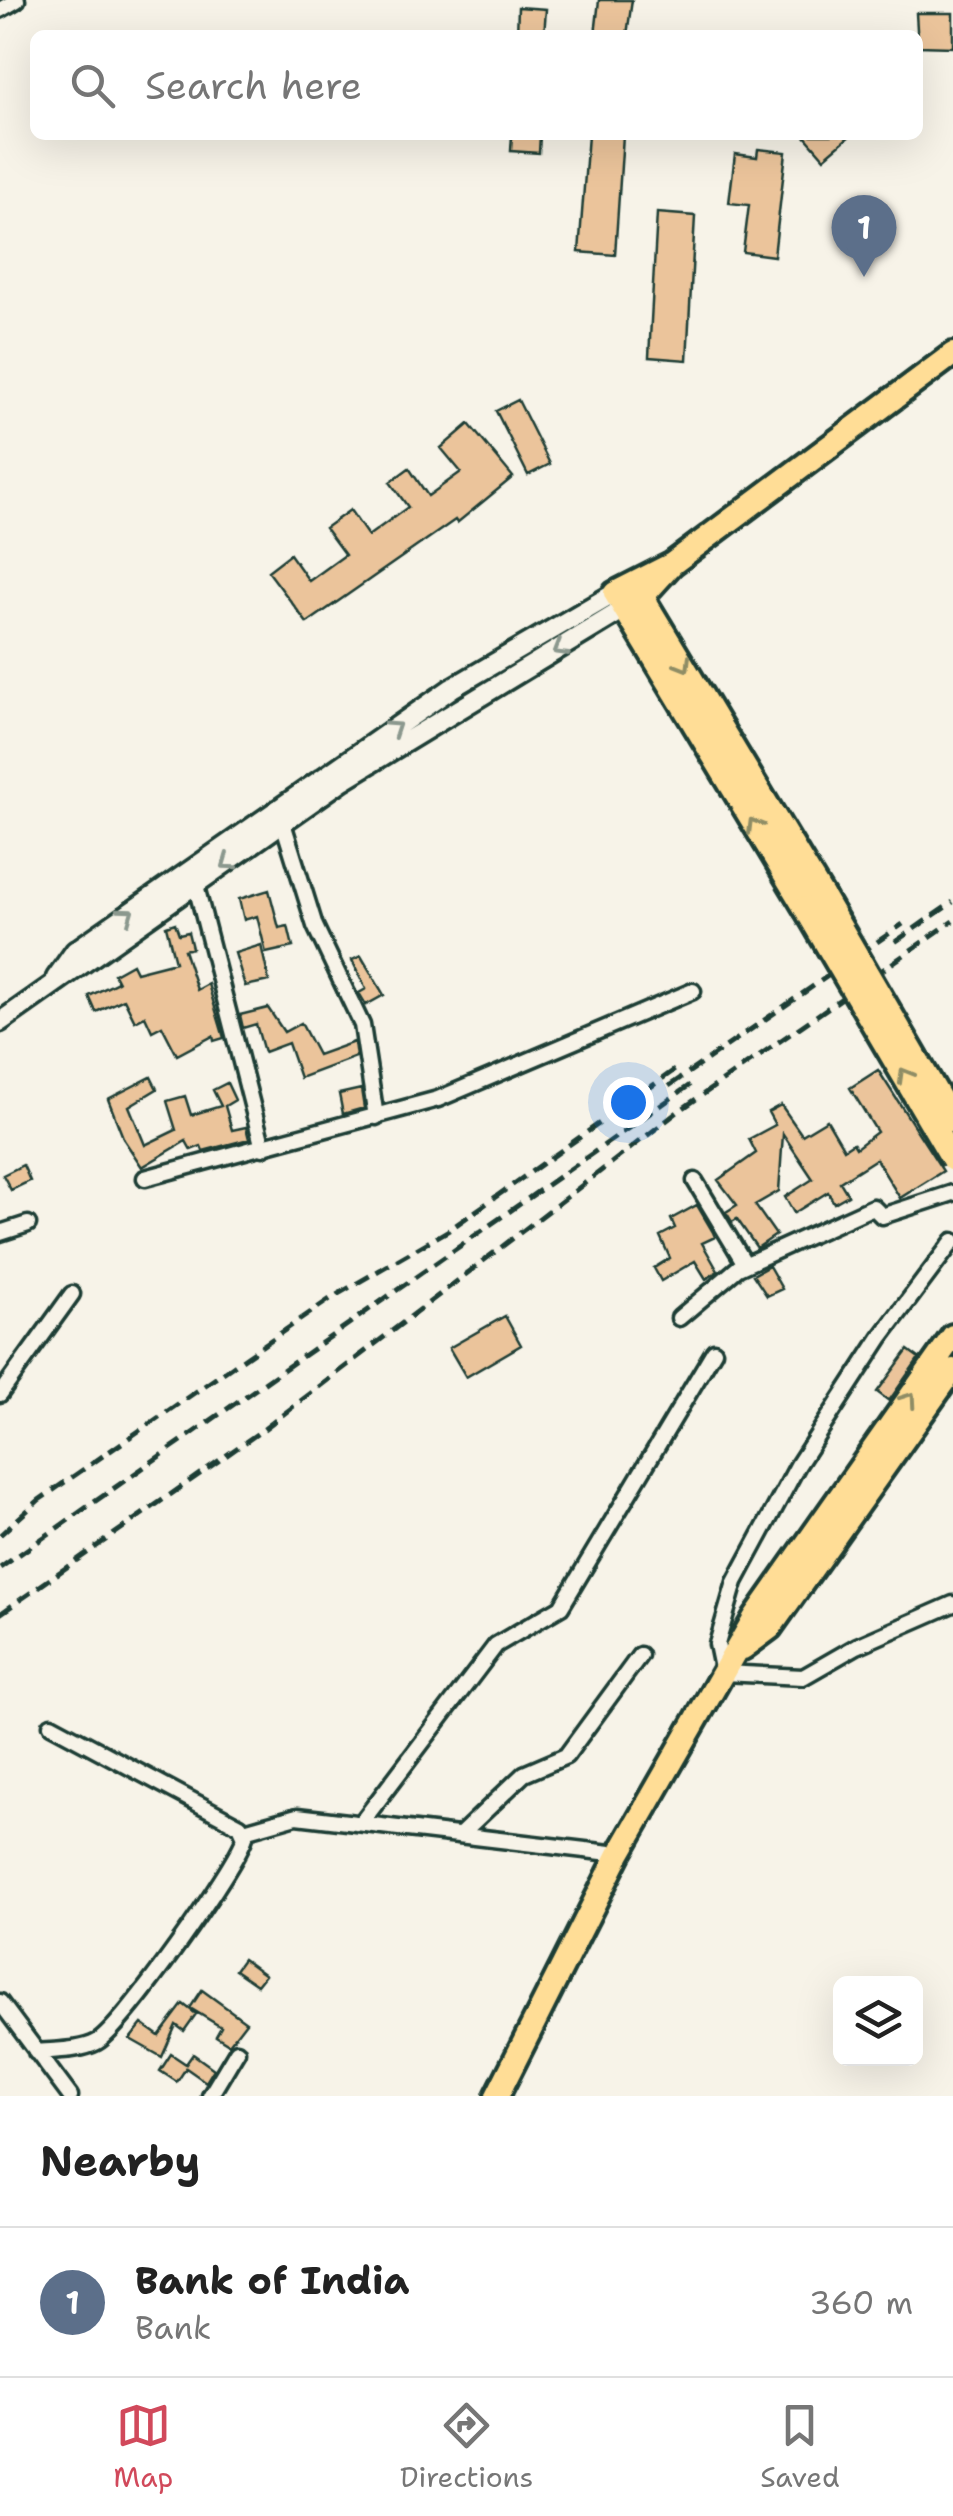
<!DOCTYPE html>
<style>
body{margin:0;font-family:"Shantell Sans",sans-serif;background:#f6f6f6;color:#222}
.controls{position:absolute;right:30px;bottom:30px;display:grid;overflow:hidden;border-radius:15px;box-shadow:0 10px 40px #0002}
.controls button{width:90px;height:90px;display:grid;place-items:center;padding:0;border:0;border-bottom:2px solid #e0e0e0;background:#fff;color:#222;font:50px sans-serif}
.you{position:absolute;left:628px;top:1102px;width:35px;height:35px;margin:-25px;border:8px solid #fff;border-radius:50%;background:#1a73e8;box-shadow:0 0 0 15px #1a73e833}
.badge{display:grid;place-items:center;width:65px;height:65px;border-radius:50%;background:#d1495b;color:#fff;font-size:32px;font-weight:700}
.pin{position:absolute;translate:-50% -82px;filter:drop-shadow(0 2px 5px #0008)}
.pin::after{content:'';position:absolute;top:52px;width:35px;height:30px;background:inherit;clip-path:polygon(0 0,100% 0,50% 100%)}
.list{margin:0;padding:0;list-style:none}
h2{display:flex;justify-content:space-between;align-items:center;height:130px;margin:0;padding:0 40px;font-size:42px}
h2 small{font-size:32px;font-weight:400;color:#767676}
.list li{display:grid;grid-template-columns:65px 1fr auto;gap:30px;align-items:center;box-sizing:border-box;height:150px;padding:0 40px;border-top:2px solid #e0e0e0}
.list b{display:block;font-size:38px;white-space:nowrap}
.list p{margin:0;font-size:32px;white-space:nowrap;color:#767676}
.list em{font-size:32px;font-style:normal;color:#767676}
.icon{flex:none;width:55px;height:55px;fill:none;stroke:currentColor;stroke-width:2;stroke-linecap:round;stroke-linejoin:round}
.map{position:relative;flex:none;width:953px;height:2096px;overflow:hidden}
.search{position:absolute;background:#fff;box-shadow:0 10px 40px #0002;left:30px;right:30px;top:30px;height:110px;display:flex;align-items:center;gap:25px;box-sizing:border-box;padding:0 35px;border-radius:15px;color:#767676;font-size:38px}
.sheet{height:280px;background:#fff}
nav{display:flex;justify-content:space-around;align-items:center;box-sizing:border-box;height:140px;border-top:2px solid #e0e0e0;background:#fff;font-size:28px;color:#767676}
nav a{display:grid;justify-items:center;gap:5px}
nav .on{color:#d1495b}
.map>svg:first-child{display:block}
.building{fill:#ebc49b;stroke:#1f3d34;stroke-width:2.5}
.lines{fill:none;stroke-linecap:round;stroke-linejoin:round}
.minor-casing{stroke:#1f3d34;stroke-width:21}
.tertiary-casing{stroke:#1f3d34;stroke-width:25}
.primary-casing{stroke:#1f3d34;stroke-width:30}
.minor{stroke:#f7f3e8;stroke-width:14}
.tertiary{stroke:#f7f3e8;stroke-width:18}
.primary{stroke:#ffdd96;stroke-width:22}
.rail{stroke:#1f3d34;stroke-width:5;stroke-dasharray:15 8;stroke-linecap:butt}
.primary-bridge-casing{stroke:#1f3d34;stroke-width:30;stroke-linecap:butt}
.primary-bridge{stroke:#ffdd96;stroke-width:22}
.oneway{stroke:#8b988e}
.oneway2{stroke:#8f8d65}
</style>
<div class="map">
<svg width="953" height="2096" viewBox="0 0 953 2096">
<rect width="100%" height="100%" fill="#f7f3e8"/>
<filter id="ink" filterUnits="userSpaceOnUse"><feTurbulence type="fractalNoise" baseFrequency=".01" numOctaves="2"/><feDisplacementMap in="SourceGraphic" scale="20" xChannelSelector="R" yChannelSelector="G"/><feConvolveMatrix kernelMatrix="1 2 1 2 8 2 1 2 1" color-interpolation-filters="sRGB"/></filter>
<g filter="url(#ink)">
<path class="building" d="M 599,0 L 632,0 L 627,35 L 595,35 Z
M 518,7 L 546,9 L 544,35 L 517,35 Z
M 916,13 L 953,13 L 953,47 L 918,46 Z
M 512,135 L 540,135 L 539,153 L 511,151 Z
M 588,135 L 623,135 L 615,255 L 579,252 Z
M 804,135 L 851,135 L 824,158 Z
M 758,149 L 786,152 L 774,256 L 743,252 L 749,205 L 729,203 L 735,154 L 757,157 Z
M 657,213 L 695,216 L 687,360 L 649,357 Z
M 518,400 L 550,464 L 528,475 L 496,411 Z
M 469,424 L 513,477 L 457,523 L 455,520 L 307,623 L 268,571 L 290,554 L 309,581 L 345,555 L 325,528 L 350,510 L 368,536 L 408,507 L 390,482 L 409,468 L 428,496 L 461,472 L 441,448 Z
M 269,890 L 279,928 L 288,926 L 293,947 L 266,953 L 257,916 L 244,920 L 239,899 Z
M 175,923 L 179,934 L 188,932 L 192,948 L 184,950 L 197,990 L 208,984 L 224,1038 L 214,1041 L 213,1036 L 177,1055 L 162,1026 L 152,1031 L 145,1016 L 135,1021 L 124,999 L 96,1012 L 89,996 L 118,982 L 114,974 L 132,964 L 136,972 L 175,962 L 166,926 Z
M 261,945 L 269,981 L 245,986 L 235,953 Z
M 361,956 L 384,995 L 366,1005 L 359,993 L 366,989 L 352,960 Z
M 268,1008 L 284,1032 L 301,1023 L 318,1055 L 354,1042 L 356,1057 L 300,1078 L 288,1043 L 264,1052 L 256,1024 L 243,1028 L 240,1015 Z
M 878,1070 L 943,1171 L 900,1198 L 876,1159 L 840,1182 L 848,1195 L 834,1203 L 828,1192 L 794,1213 L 785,1197 L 813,1179 L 783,1134 L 779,1191 L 755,1205 L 776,1235 L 757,1248 L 737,1219 L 732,1222 L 726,1212 L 737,1205 L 718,1180 L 756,1153 L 749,1139 L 775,1125 L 768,1112 L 781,1105 L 802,1135 L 827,1120 L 844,1149 L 853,1143 L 856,1148 L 877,1132 L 850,1088 Z
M 151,1077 L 157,1089 L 129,1106 L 145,1145 L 176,1130 L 167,1101 L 185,1096 L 191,1115 L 221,1106 L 213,1090 L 227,1083 L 235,1100 L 225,1106 L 232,1130 L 246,1127 L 249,1139 L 203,1151 L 201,1146 L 191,1150 L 186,1141 L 142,1167 L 124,1140 L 108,1099 Z
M 361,1089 L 364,1108 L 343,1114 L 339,1094 Z
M 23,1165 L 30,1181 L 11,1190 L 3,1175 Z
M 697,1205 L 713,1232 L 715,1237 L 702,1243 L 718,1271 L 706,1279 L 695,1261 L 661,1281 L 654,1268 L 670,1258 L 660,1236 L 675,1228 L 671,1219 Z
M 769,1266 L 782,1289 L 767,1296 L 753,1275 Z
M 505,1316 L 521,1345 L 466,1377 L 449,1348 Z
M 908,1350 L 919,1358 L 889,1401 L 877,1392 Z
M 243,1959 L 265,1975 L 257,1985 L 235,1970 Z
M 202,1990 L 246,2022 L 229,2044 L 216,2036 L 221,2027 L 190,2008 Z
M 183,2004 L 196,2014 L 184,2031 L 176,2025 L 162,2057 L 130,2039 L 142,2024 L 159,2036 Z
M 171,2054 L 186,2064 L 193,2054 L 214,2069 L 206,2082 L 186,2068 L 177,2082 L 160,2071 Z"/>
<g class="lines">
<defs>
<path id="minor" d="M 0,10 L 17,0
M 283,823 L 315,926 L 362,1025 L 376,1117
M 196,886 L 263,1148
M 145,1178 L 438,1099 L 693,991
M 695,1181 L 745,1264
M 0,1233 L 28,1224
M 953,1241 L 881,1337 L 798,1465 L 735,1582 L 717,1644 L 723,1673 L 803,1677 L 857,1646 L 953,1604
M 679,1318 L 738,1268 L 873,1207 L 882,1216 L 953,1193
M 0,1394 L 72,1294
M 361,1823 L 496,1645 L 561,1607 L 714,1351
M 244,1831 L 297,1816 L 619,1854
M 460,1835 L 524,1774 L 566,1756 L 640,1655
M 0,2002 L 70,2096
M 36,2052 C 56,2050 80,2051 97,2042 C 123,2027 236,1867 245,1837 L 240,1826 L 51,1725
M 210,2096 L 237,2051"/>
<path id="tertiary" d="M 56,978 L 75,951 L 452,688 L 615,593
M 0,1022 L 343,780 L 634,603"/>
<path id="primary" d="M 672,564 L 615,593 L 805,908
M 635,585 L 823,897
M 642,597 L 672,564 L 953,354
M 743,1648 L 770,1628 L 953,1370
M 497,2096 L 619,1854 L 755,1617 L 953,1336"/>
</defs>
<use href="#minor" class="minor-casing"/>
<use href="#tertiary" class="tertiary-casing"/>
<use href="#primary" class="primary-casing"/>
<use href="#minor" class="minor"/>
<use href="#tertiary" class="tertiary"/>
<use href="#primary" class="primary"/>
<path class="rail" d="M 895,942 L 953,902
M 669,1086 L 903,924
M 0,1535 L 39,1500 L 333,1297 L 449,1230 L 676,1069
M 0,1568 L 690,1085
M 0,1614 L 264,1429 L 679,1111 L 953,921"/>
<defs>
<path id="primary-bridge" d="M 823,897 L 953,1121
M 805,908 L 953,1160"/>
</defs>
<use href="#primary-bridge" class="primary-bridge-casing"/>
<use href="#primary-bridge" class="primary-bridge"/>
</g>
<defs><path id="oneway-chevron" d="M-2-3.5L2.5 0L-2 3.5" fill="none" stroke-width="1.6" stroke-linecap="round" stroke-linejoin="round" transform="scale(2.5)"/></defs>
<g class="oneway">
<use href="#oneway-chevron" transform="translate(560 649) rotate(149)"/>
<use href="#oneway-chevron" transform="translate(394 728) rotate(-34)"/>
<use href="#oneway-chevron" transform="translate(228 863) rotate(144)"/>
<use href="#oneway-chevron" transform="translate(127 914) rotate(-36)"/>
</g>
<g class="oneway2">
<use href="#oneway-chevron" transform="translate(684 665) rotate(59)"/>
<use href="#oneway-chevron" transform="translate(754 825) rotate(-121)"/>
<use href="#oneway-chevron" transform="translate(905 1075) rotate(-120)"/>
<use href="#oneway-chevron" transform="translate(909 1399) rotate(-55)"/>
</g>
</g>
</svg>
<div class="controls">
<button><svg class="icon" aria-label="layers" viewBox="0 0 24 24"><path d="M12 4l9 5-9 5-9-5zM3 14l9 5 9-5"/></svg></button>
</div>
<div class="you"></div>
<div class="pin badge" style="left:864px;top:277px;background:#5c6f8a">1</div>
<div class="search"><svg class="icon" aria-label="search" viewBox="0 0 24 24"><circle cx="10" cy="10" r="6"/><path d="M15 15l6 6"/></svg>Search here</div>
</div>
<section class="sheet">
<h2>Nearby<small></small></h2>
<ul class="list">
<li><span class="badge" style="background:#5c6f8a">1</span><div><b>Bank of India</b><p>Bank</p></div><em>360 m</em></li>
</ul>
</section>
<nav>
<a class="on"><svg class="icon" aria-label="map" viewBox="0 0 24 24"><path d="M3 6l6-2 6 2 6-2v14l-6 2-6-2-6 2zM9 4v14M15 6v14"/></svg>Map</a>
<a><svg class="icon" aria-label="directions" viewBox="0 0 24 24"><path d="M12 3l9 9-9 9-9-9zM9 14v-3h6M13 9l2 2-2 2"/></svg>Directions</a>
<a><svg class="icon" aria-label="saved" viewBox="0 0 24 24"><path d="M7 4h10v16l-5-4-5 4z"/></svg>Saved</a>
</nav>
